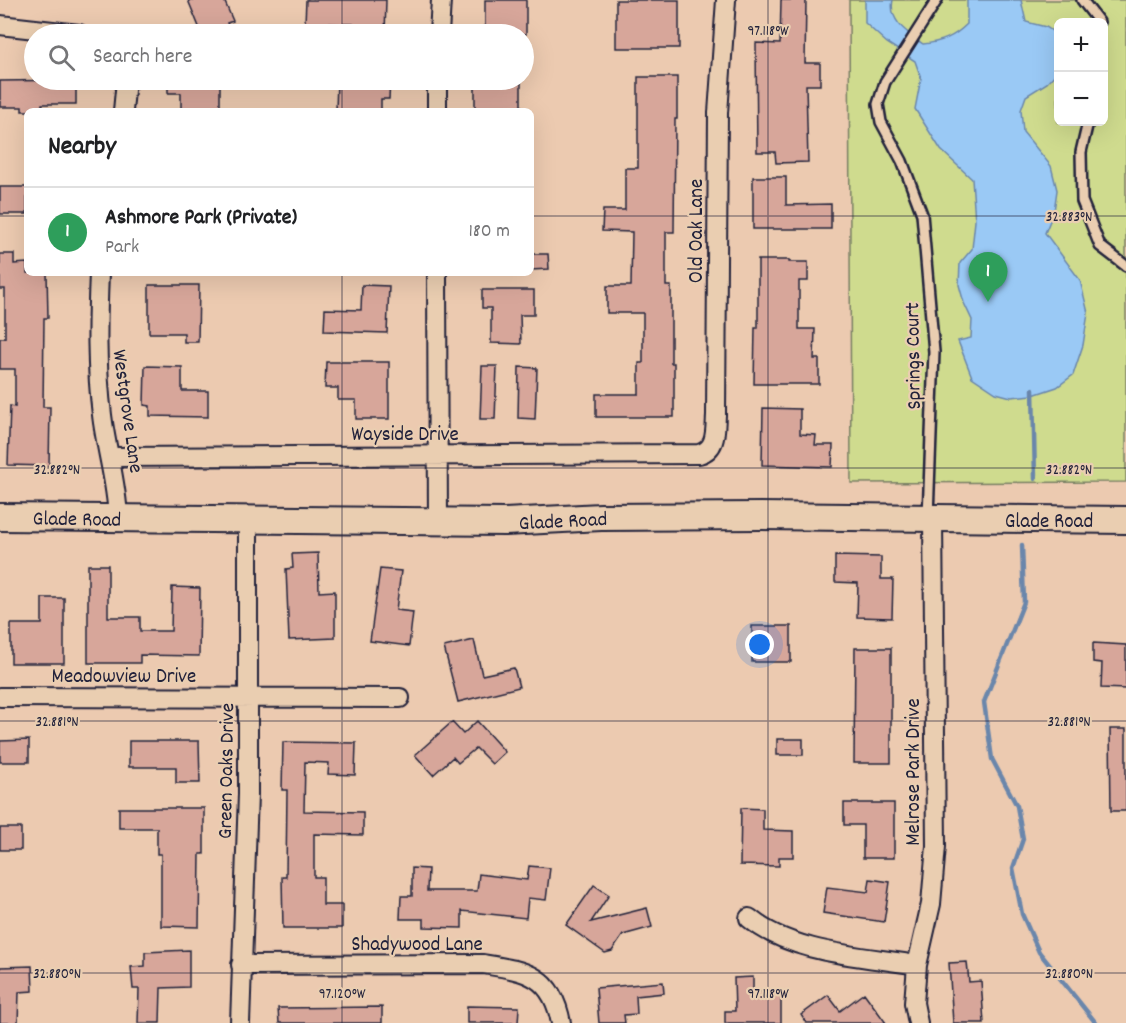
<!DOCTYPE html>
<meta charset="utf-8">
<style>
body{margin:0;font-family:Dekko,sans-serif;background:#f6f6f6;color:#202124}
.controls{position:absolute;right:18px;top:18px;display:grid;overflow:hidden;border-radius:9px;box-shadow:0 6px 24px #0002}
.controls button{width:54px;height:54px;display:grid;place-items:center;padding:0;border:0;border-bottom:2px solid #e0e0e0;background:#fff;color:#202124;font:30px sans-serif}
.you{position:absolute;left:760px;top:645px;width:21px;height:21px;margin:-15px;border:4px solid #fff;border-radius:50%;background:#1a73e8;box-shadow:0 0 0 9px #1a73e833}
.badge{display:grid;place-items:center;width:39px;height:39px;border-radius:50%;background:#db2777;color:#fff;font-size:20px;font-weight:700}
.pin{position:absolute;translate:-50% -50px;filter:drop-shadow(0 2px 3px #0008)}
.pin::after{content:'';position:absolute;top:32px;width:21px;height:18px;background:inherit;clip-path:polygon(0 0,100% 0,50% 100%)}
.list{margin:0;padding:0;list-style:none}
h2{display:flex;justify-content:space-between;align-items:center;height:78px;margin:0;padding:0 24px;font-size:26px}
h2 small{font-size:20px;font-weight:400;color:#757577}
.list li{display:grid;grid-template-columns:39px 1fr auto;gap:18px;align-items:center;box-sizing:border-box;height:90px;padding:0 24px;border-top:2px solid #e0e0e0}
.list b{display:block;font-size:22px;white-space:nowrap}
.list p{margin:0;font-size:20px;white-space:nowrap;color:#757577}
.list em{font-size:20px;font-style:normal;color:#757577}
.icon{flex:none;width:33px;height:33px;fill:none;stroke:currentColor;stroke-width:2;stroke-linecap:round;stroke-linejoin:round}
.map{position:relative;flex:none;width:1126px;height:1023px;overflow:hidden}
.search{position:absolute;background:#fff;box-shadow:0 6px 24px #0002;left:24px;top:24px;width:510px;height:66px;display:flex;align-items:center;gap:15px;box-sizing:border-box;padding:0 21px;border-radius:33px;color:#757577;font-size:22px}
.panel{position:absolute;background:#fff;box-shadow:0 6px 24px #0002;left:24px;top:108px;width:510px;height:168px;border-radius:9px}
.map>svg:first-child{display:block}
.green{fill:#cfdb8e;stroke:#787e64;stroke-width:1.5;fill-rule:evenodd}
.water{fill:#9ac9f5;stroke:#6a86ab;stroke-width:1.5}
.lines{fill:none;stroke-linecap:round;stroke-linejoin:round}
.stream{stroke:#6a86ab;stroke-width:4.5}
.building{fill:#d7a69a;stroke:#22223b;stroke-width:1.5}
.lane-casing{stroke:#22223b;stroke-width:14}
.street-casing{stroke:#22223b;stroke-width:22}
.secondary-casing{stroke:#22223b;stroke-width:30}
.lane{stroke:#eaceb1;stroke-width:9}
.street{stroke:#eaceb1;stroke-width:18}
.secondary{stroke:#eaceb1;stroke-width:26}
.ticks{fill:none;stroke:#22223b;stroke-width:1.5;stroke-opacity:0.45}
.labels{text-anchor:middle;stroke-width:4.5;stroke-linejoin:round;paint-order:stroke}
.street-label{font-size:21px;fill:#22223b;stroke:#eaceb1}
.ticks-label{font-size:15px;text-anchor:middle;fill:#22223b;stroke:#eaceb1;stroke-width:4.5;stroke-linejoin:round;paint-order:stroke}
</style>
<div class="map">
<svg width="1126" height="1023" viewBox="0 0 1126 1023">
<rect width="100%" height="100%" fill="#eccab0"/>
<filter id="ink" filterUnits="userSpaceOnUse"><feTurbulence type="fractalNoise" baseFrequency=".0167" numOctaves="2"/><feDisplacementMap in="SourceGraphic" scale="12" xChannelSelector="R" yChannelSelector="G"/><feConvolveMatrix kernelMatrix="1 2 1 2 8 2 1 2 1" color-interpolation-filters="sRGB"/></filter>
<g filter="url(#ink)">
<path class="green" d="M 849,0 L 1126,0 L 1126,482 L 851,483 ZM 1058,22 L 1104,22 L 1104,122 L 1058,122 Z"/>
<path class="water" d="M 865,0 L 893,0 C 888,21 908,33 923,44 C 942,42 954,37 967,24 L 967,0 L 1021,0 L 1026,22 L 1046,27 L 1058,35 L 1058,71 L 1047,83 L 1026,96 L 1021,110 L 1023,132 L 1051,166 L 1057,190 L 1054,211 L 1045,233 L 1080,280 L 1088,313 L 1083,345 L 1073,375 L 1057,387 L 1033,395 L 1011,397 L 996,393 L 972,377 L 958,341 L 971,338 L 972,320 L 964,303 L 959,285 L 960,263 L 972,249 L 975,221 L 972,179 L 941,150 L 915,109 L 921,78 L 915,61 L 887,43 L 865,23 Z"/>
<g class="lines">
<path class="stream" d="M 1033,389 L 1035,479
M 1022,545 L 1024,602 L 984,702 L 992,759 L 1017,806 L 1023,839 L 1013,868 L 1022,914 L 1039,952 L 1096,1023"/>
</g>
<path class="building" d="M 188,0 L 224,0 L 233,21 L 227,23 L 232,34 L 202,34 Z
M 306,0 L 386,0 L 385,34 L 352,34 L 353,24 L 305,23 Z
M 485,0 L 526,0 L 526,34 L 485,34 Z
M 616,0 L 679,0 L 679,48 L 616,48 Z
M 781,0 L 806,0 L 805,63 L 820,63 L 820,85 L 806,85 L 808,162 L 776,163 L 775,152 L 757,152 L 756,43 L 780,44 Z
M 638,77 L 677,77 L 677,119 L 675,119 L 674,232 L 666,232 L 666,286 L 671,286 L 671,363 L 674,363 L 674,417 L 596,417 L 596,394 L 639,394 L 639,363 L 643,363 L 643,313 L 607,313 L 607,286 L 631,286 L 632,232 L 602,231 L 603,210 L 625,210 L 625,168 L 638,168 Z
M 76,80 L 76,104 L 42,104 L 42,111 L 22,111 L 22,107 L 0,107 L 0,81 Z
M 168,80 L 220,80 L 220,111 L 181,111 L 181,93 L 168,93 Z
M 337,80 L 390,80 L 389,99 L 381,99 L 381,111 L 336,111 Z
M 475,80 L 521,80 L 521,111 L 475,111 Z
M 753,177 L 786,177 L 786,205 L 831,204 L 831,229 L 753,229 Z
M 0,187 L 27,187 L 27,214 L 0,214 Z
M 0,254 L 14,254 L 14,264 L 27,263 L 27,273 L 47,273 L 48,318 L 44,318 L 43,407 L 50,407 L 49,466 L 8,465 L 10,406 L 15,407 L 15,369 L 0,369 L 0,338 L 5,338 L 5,289 L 0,289 Z
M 531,254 L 548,254 L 549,269 L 531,270 Z
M 758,260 L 789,260 L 789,262 L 808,262 L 808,281 L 799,281 L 799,329 L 815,329 L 814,359 L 819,359 L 819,384 L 754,384 L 755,328 L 758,328 Z
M 149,285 L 199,285 L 198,342 L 184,342 L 184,333 L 149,333 Z
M 362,285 L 389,286 L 387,333 L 324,331 L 325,309 L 361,310 Z
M 482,290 L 534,290 L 534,315 L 520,315 L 521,344 L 491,343 L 491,308 L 482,308 Z
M 326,362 L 389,362 L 389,419 L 356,419 L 356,400 L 338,400 L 338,388 L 325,388 Z
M 145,366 L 182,367 L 182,391 L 208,391 L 208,417 L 150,416 L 150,406 L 144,405 Z
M 482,366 L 497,366 L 495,419 L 480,419 Z
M 519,367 L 537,368 L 535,419 L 518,418 Z
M 763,408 L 800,409 L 800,434 L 816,435 L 815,445 L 833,445 L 832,467 L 762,465 Z
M 318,553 L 319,592 L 335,591 L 335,638 L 289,640 L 286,569 L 293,568 L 292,554 Z
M 835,556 L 881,557 L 881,579 L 893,579 L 892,618 L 857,617 L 858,583 L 835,582 Z
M 88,565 L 108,565 L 108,617 L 140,617 L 140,631 L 171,631 L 172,587 L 200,588 L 199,656 L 140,655 L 140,663 L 88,663 Z
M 380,569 L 401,571 L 396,610 L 413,612 L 409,646 L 370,641 Z
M 42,598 L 64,598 L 64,663 L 11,663 L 11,624 L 42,624 Z
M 752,626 L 791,626 L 791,662 L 752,662 Z
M 474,640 L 482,675 L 514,668 L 519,687 L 458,702 L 444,647 Z
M 1093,643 L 1126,645 L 1126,689 L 1101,688 L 1102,663 L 1093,662 Z
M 855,648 L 891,648 L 891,763 L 854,763 Z
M 477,721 L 505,752 L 492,764 L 476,748 L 458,763 L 453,757 L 433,775 L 415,755 L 452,722 L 463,734 Z
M 1110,729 L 1126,729 L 1126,811 L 1111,811 Z
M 777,739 L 803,739 L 803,755 L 777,755 Z
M 29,740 L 29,762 L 0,762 L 0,741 Z
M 129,741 L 199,741 L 200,783 L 176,783 L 176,767 L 129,767 Z
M 283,742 L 356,743 L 355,775 L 328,774 L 329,763 L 305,762 L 304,811 L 363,812 L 363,835 L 314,834 L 314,877 L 323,877 L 323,905 L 342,905 L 342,928 L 283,928 L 282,877 L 286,877 L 287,790 L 282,790 Z
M 844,803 L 894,803 L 894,858 L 863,858 L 863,825 L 844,825 Z
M 119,808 L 204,808 L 204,854 L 200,854 L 199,927 L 161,926 L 161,854 L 157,854 L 157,828 L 119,828 Z
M 741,808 L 763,809 L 763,830 L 793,831 L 793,857 L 779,857 L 779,866 L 740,865 Z
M 0,828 L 21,828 L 21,850 L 0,850 Z
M 529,866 L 550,868 L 546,900 L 528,898 L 526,918 L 462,911 L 462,928 L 424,927 L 424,919 L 400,919 L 401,896 L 412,896 L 412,868 L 428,869 L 427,891 L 477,891 L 479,874 L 527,880 Z
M 870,879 L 890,882 L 884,922 L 823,913 L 827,887 L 868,892 Z
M 594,885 L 609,895 L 591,922 L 647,908 L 652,927 L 623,935 L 612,951 L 605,953 L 566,925 Z
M 189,950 L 189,987 L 161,988 L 160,1023 L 138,1023 L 139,989 L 133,989 L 131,967 L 145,966 L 145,952 Z
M 967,962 L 969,982 L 981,981 L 984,1023 L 953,1023 L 949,963 Z
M 32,966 L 33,991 L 19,992 L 18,1023 L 0,1023 L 0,967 Z
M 753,977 L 753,991 L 781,991 L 781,1023 L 725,1023 L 725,1011 L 735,1011 L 734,978 Z
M 663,982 L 664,993 L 636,996 L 637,1014 L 624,1015 L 625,1023 L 599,1023 L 596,988 Z
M 864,993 L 886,1023 L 806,1023 L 801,1015 L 828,995 L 840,1011 Z
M 467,1006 L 519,1007 L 518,1023 L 467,1023 Z
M 382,1007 L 382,1023 L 279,1023 L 278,1008 Z"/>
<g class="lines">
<defs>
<path id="lane" d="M 1082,0 L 1099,22
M 1088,122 L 1081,152 L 1082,201 L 1100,246 L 1126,266
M 928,517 L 934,352 L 922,214 L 902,161 L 881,122 L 878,104 L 885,82 L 937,0"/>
<path id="street" d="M 0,25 L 79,34
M 439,34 L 441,0
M 437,80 L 437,111
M 123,111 L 126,80
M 99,273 C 97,321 96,367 102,415 C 106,450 117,483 118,519
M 437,273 L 438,522
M 111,457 L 699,454 C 717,449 715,431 716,415 L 718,113 L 726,0
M 0,697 L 400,698
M 749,918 C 792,954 863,956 917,965
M 241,965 L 483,964 C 526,971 552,974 561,1023
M 240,1023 L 248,794 L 248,520
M 918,1023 L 914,1003 L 917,965 L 931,904 L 936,846 L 933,519"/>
<path id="secondary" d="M 0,517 L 505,522 L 601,517 L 761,516 L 1126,520"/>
</defs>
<use href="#lane" class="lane-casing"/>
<use href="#street" class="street-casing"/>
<use href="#secondary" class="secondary-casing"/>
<use href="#lane" class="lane"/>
<use href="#street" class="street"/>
<use href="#secondary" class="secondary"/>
</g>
</g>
<path class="ticks" d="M 342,0 L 342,34M 768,0 L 768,1023M 342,80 L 342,111M 0,216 L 27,216M 531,216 L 1126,216M 342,273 L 342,1023M 0,468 L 1126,468M 0,721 L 1126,721M 0,973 L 1126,973"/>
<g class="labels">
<g class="street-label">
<text transform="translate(695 231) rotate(-90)" y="7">Old Oak Lane</text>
<text transform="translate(912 356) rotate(-91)" y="7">Springs Court</text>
<text transform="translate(129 411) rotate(82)" y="7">Westgrove Lane</text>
<text x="405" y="440">Wayside Drive</text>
<text transform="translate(77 518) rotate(1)" y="7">Glade Road</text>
<text transform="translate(563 520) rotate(-3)" y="7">Glade Road</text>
<text x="1049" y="527">Glade Road</text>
<text x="124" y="682">Meadowview Drive</text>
<text transform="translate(225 771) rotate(-89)" y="7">Green Oaks Drive</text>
<text transform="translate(912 772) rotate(-90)" y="7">Melrose Park Drive</text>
<text x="417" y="950">Shadywood Lane</text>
</g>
</g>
<g class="ticks-label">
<text x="768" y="35">97.118°W</text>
<text x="1069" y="221">32.883°N</text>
<text x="57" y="474">32.882°N</text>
<text x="1069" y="474">32.882°N</text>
<text x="57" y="726">32.881°N</text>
<text x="1069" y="726">32.881°N</text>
<text x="57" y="978">32.880°N</text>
<text x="1069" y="978">32.880°N</text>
<text x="342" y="998">97.120°W</text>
<text x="768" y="998">97.118°W</text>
</g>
</svg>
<div class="controls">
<button>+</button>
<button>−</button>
</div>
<div class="you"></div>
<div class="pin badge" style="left:988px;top:302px;background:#2e9e5b">1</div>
<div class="search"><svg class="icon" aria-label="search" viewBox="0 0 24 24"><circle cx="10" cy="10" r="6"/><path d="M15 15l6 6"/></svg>Search here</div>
<section class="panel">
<h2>Nearby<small></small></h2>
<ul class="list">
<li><span class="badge" style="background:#2e9e5b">1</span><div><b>Ashmore Park (Private)</b><p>Park</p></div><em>180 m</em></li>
</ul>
</section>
</div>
